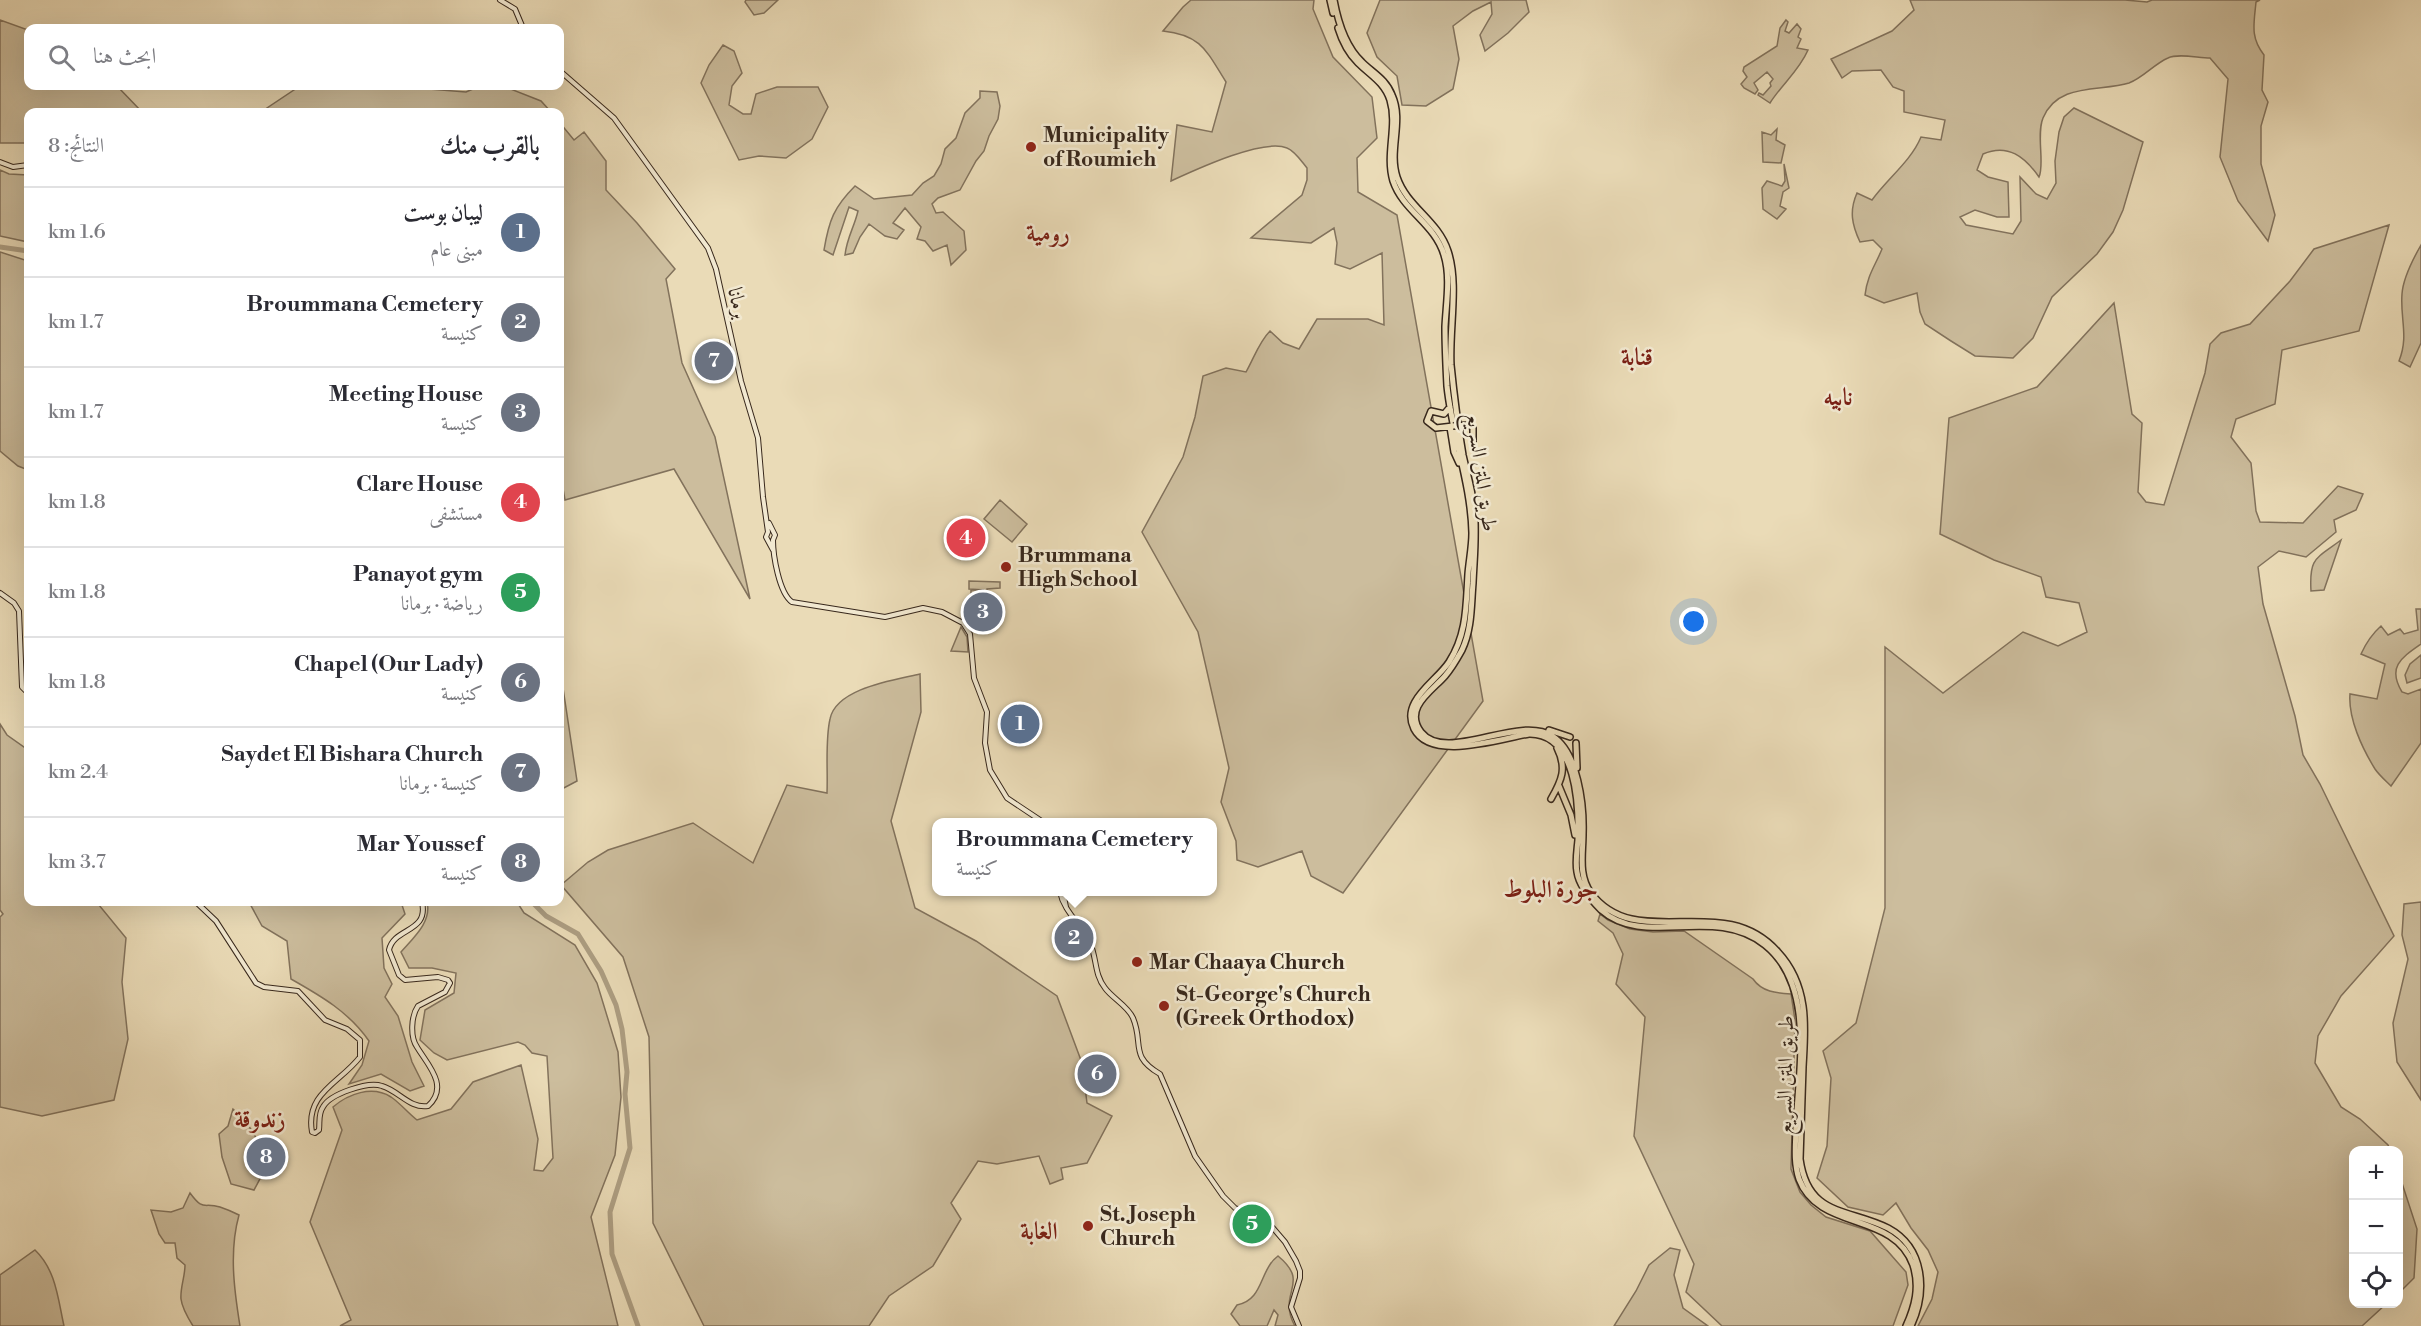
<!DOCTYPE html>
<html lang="ar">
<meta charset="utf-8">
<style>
body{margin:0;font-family:"Libre Bodoni",Amiri,serif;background:#f7f7f7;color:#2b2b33;direction:rtl}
.controls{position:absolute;right:18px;bottom:18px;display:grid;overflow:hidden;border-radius:12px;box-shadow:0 6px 24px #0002}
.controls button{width:54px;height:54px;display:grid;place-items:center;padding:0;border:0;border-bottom:2px solid #e1e1e2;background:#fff;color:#2b2b33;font:30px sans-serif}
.you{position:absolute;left:1694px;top:622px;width:21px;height:21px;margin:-15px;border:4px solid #fff;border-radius:50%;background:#1a73e8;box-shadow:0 0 0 9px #1a73e833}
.badge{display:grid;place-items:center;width:39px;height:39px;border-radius:50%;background:#8f2418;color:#fff;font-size:20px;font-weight:700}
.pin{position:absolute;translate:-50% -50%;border:3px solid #fff;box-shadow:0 2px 6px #0006}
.popup{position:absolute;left:932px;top:818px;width:285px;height:78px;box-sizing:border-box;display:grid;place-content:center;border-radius:12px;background:#fff;filter:drop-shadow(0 2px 4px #0005);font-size:20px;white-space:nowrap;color:#7c7c81}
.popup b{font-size:22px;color:#2b2b33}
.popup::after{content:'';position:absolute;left:50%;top:100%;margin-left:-12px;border:12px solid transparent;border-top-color:#fff}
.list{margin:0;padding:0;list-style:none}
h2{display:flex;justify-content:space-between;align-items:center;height:78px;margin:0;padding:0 24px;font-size:26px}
h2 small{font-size:20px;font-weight:400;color:#7c7c81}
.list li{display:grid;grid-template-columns:39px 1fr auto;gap:18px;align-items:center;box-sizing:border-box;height:90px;padding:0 24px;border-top:2px solid #e1e1e2}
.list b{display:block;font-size:22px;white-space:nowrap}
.list p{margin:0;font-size:20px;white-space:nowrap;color:#7c7c81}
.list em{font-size:20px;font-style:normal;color:#7c7c81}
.icon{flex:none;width:33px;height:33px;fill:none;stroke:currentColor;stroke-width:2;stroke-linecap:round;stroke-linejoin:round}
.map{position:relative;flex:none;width:2421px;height:1326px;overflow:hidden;direction:ltr}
.search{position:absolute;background:#fff;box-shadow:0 6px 24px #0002;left:24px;top:24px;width:540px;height:66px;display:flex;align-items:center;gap:15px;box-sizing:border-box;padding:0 21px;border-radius:12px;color:#7c7c81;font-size:22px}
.panel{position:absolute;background:#fff;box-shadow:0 6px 24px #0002;left:24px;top:108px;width:540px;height:798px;border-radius:12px;direction:rtl}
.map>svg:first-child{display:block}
.green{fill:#ccbd9d;stroke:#82725c;stroke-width:1.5}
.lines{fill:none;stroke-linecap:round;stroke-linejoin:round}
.river{stroke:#ad9e82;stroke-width:5}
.secondary-casing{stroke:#38281c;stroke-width:6}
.motorway-casing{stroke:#38281c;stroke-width:8}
.secondary{stroke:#f1e8d0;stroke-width:4}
.motorway{stroke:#eadbb7;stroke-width:5}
.motorway-bridge-casing{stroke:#38281c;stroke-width:8;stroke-linecap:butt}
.motorway-bridge{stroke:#eadbb7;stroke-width:5}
.poi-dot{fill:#8f2418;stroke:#f1e8d0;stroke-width:2}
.labels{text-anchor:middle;stroke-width:5;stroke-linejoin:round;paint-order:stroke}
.poi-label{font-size:21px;font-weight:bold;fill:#38281c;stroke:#f1e8d0;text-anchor:start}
.street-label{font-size:21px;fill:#38281c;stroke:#f1e8d0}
.quarter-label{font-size:24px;font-weight:bold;fill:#7a1f14;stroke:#f1e8d0}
</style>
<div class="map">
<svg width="2421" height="1326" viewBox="0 0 2421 1326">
<rect width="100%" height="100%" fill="#eadbb7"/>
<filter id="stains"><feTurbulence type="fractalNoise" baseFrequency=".00333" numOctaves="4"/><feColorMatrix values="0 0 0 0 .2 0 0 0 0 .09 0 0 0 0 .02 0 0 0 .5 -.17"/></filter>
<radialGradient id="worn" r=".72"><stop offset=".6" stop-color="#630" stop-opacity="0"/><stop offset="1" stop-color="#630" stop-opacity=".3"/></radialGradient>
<path class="green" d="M 746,0 L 778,0 L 764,13 L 754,15 L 745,2 Z
M 1191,0 L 1314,0 L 1313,9 L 1333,57 L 1372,97 L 1377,138 L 1357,158 L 1358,192 L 1397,215 L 1483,701 L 1343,893 L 1311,876 L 1302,851 L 1258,867 L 1237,860 L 1236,841 L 1221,802 L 1229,768 L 1198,632 L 1142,532 L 1183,457 L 1195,417 L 1203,376 L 1226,368 L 1246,372 C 1254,358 1259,342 1270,331 L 1283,343 L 1299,349 L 1317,319 L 1368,319 L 1384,325 L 1382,253 L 1350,269 L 1335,264 L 1337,243 L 1334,228 L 1311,243 L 1251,238 L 1302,195 L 1307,180 L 1307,168 C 1302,162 1295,151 1287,148 C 1263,138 1195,170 1171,181 L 1177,125 L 1212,132 L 1226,82 C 1207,52 1202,35 1163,31 L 1183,7 Z
M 1380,0 L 1526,0 L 1529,12 L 1508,33 L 1485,51 L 1480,35 L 1492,14 L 1491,2 L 1473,11 L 1453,26 L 1459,59 L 1453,89 L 1426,106 L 1402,105 L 1397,76 L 1377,57 L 1367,33 Z
M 1910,0 L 2125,0 L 2147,2 L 2152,0 L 2260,0 L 2256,2 C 2254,24 2250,37 2264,55 L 2262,90 L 2268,102 L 2261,126 L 2261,164 L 2275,215 L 2268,241 L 2238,201 L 2220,157 L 2228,79 L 2210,58 C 2198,58 2178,53 2168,58 C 2154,64 2143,78 2129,83 C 2100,92 2058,82 2043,118 C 2036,135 2045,164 2039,177 C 2025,157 2008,143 1983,154 L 1977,170 L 1988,177 L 2008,182 L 2009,217 L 1997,217 L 1975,210 L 1960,217 L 1966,225 L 2013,234 L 2021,221 L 2020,177 L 2036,194 L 2047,199 L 2056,183 L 2055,161 L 2059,132 L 2064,117 L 2074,108 L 2143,142 L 2123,210 L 2113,232 L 2097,254 L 2052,297 L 2033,338 L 2013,358 L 1975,356 L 1951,341 L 1925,324 L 1920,312 L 1917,293 L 1884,303 L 1865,295 C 1867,276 1875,266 1882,249 L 1873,240 L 1860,242 C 1852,225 1849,211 1857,193 L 1872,200 C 1888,178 1911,161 1921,137 L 1941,140 L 1945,120 L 1904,112 L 1904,91 L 1893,87 L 1881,70 L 1852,71 L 1842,78 L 1831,59 L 1892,31 L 1914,10 Z
M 0,20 L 28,30 L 28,86 L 117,86 L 142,112 L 28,112 L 28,143 L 0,143 Z
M 1786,20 L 1788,22 L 1785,31 L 1789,33 L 1797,24 L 1801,29 L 1798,37 L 1801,39 L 1797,48 L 1808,50 C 1799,71 1782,84 1770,103 L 1758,95 L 1759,93 L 1763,95 L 1771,86 L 1770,83 L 1773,79 L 1767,72 L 1754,83 L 1758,90 L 1755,94 L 1744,88 L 1741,84 L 1747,77 L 1743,71 L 1744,67 L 1777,46 L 1780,28 Z
M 723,45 L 734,51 L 742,73 L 732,86 L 729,105 L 743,114 L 751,114 L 756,94 L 777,87 L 818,87 L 828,107 L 812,139 L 786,158 L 759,156 L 739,160 L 701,83 L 709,65 Z
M 300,86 L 391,86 L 466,92 L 480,86 L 503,86 L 541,101 L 551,112 L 261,112 Z
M 980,91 L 997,92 L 1000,106 L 998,119 L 989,136 L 984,151 L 976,161 L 960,190 L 938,198 L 932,204 L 936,213 L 943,212 L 964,231 L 966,250 L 951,265 L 947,245 L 933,251 L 925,241 L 917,239 L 921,227 L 905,208 L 893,223 L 904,230 L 897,239 L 885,236 L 869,224 L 860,237 L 853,253 L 845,255 C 847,237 854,228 858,211 L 849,207 L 833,255 L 824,250 C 829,220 834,207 855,186 L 874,199 L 912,195 L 923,183 L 934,176 L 941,164 L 945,149 L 956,138 L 965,113 L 980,98 Z
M 560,123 L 574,140 L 584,132 L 606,161 L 606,190 L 637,223 L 675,269 L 666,279 L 682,363 L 715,437 L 750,599 L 674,469 L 565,500 L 560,472 Z
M 1777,129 L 1776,140 L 1785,145 L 1781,163 L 1763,162 L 1762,132 L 1771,135 Z
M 1784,164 L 1789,188 L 1783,192 L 1780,206 L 1786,209 L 1777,219 L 1763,209 L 1762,188 L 1767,181 L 1782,186 L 1785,181 Z
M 0,170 L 9,174 L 28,175 L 28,242 L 0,236 Z
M 2389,225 L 2359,331 L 2282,350 L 2275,404 L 2236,419 L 2231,437 L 2251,463 L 2256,511 L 2260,522 L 2303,523 L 2338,486 L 2363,494 L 2356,510 L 2334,520 L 2336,532 L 2306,557 L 2279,551 L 2258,567 L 2263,604 L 2295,716 L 2303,755 L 2320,784 L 2394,936 L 2341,996 L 2318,1036 L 2315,1063 L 2341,1107 L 2360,1119 L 2388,1145 L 2390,1150 L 2354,1150 L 2354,1304 L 2386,1304 L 2362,1326 L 1918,1326 L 1932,1299 L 1938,1272 L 1928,1250 L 1911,1228 L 1896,1203 L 1883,1215 L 1848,1207 L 1817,1178 L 1827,1146 L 1831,1078 L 1823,1051 L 1856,1023 L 1885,908 L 1885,647 L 1943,693 L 2023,632 L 2058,646 L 2087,632 L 2079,603 L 2046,597 L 2041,577 L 1994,560 L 1940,534 L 1949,418 L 2037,387 L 2114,303 L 2132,414 L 2142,423 L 2138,492 L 2146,502 L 2164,505 L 2205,373 L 2210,344 L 2221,333 L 2250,324 L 2290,281 L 2314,249 Z
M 2421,245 L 2421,343 L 2410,367 L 2399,361 C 2409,336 2400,319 2402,294 C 2403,278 2413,259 2421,245 Z
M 0,252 L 28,261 L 28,470 L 18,466 L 0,451 Z
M 1000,500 L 1027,524 L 1012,542 L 984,519 Z
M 2341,540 L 2324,590 L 2311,591 C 2309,557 2316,559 2341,540 Z
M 969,581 L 1000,582 L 1000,588 L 987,589 L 987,597 L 971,598 L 971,590 L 984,590 L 969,589 Z
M 2416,609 L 2421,609 L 2421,644 C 2401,658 2387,667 2402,692 L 2408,694 L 2421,689 L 2421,743 L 2391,786 C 2386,781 2379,775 2375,769 C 2362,748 2348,718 2350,694 L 2377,699 L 2385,664 L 2361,654 C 2366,643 2372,634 2381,626 L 2388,635 L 2400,629 L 2404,634 L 2418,630 Z
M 961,627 L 967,637 L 968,652 L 951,651 Z
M 2421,655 L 2421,678 L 2407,683 L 2405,675 L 2410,664 Z
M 560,668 L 577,781 L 560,790 Z
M 920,674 L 921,712 L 891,821 L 915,908 L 976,941 L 1057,996 L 1082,1063 L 1087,1103 L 1112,1116 L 1087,1163 L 1061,1168 L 1063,1179 L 1050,1184 L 1039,1156 L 997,1164 L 978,1161 L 951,1203 L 961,1219 L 933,1266 L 889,1296 L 869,1326 L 704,1326 L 653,1223 L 649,1037 L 623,957 L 561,885 L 588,862 L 608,850 L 693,823 L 753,863 L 787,785 L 827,793 C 828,770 825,741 830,719 C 836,688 895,680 920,674 Z
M 0,724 L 7,735 L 28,750 L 28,902 L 93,902 L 99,905 L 126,938 L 122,982 L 128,1039 L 114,1100 L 42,1116 L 0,1107 L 0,917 L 3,914 L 0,910 Z
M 249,902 L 401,902 L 405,914 L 382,938 L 384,968 L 392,984 L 385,997 L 398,1016 L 412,1062 L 424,1086 L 410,1091 L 381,1074 L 349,1084 L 362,1065 L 369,1041 C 349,1012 321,996 291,979 L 287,941 L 262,926 Z
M 427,902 L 517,902 L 524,913 L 575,945 L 597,983 L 618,1052 L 621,1097 L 615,1155 L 591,1217 L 618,1326 L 340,1326 L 351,1320 L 310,1222 L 342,1130 L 333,1107 C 348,1094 372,1085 391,1097 C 400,1103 408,1113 417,1120 L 451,1109 L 473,1082 L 521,1065 L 538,1139 L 534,1170 L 543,1171 L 553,1158 L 547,1056 L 532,1053 L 525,1045 L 518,1042 L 447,1060 L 434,1053 L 420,1040 L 425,1010 L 454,993 L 456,973 L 432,968 L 409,968 L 401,952 C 413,938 432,922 427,902 Z
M 2421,902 L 2421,1100 L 2397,1062 L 2393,1023 L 2408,959 L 2402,935 L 2404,904 Z
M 1600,914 L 1608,920 L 1630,929 L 1653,932 L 1684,931 L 1753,979 C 1762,992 1776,993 1791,994 L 1795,1020 L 1791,1169 L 1800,1192 L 1811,1205 L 1826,1217 L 1870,1231 L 1906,1272 L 1908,1285 L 1893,1326 L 1722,1326 L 1686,1292 L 1694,1264 L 1634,1136 L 1645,1017 L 1616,984 L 1623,954 L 1613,933 L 1598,921 Z
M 233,1109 C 242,1116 252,1129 257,1140 C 262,1151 254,1158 263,1173 L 254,1190 L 231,1184 L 222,1157 L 219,1134 L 228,1126 Z
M 2399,1174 L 2417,1229 L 2414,1278 L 2399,1293 Z
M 190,1193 C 204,1212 203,1202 220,1207 C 226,1209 233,1212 239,1215 C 229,1251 234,1289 240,1326 L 193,1326 C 188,1318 182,1308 181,1299 C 180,1288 185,1277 185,1265 L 177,1258 L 175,1243 L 165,1243 L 159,1234 L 151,1210 L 171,1212 L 183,1208 Z
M 1670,1248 L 1680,1250 L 1674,1275 L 1683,1308 L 1708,1326 L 1614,1326 L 1636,1291 L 1649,1265 Z
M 35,1250 C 56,1270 58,1299 64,1326 L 0,1326 L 0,1275 Z
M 1278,1256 C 1312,1284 1276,1292 1295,1326 L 1275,1326 L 1278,1315 L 1274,1310 L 1267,1326 L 1240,1326 L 1231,1314 L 1237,1305 C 1264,1300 1259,1270 1278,1256 Z"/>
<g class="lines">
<path class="river" d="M 0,247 L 28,251
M 532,902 L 546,916 L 578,934 L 601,971 L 616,1005 L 622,1029 L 627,1072 L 625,1094 L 630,1148 L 610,1212 L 612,1254 L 638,1326"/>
<defs>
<path id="secondary" d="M 500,0 L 515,9 L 523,28
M 560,71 L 614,118 L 708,248 L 716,269 L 741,381 L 758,438 L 763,497 L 768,532 L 766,537 L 773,550
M 0,162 L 13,167 L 28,165
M 769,523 L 775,535 L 773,540
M 773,540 C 773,555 779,593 792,602 L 885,617 L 923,608 L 942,612 L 963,623 L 970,634 L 974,678 L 987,712 L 985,743 L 990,770 L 1007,798 L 1043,822
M 0,593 L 14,603 L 19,611 L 22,687 L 28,693
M 1060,892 C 1064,912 1082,925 1090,943 C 1097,958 1094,974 1105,988 C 1112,998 1128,1006 1133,1018 C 1144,1044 1129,1056 1160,1074 L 1195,1156 L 1223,1196 L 1235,1208 L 1267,1221 L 1285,1242 L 1296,1261 L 1300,1271 L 1300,1278 L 1291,1307 L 1299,1326
M 1063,892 L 1066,907
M 196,902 L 216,921 L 256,983 L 264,987 L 298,991 L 325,1020 L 347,1029 L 360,1040 L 360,1057 C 340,1083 305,1093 312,1132 L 315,1133 L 319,1130 C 320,1122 318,1114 323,1107 C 330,1094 368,1081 382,1086 C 399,1091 410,1109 428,1106 C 450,1086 427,1064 417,1047 C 410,1037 411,1016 418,1006 L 445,992 L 450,983 L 448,980 L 438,977 L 405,980 L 399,975 L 389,950 C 394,927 429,933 422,902"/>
<path id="motorway" d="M 1330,0 L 1333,13
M 1334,0 C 1338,22 1345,46 1362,62 C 1373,73 1386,79 1392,95 C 1404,121 1388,150 1397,177 C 1407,207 1438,220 1448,251 C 1459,284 1449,329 1451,365 C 1454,395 1458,426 1463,455 C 1467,473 1472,489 1474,507 C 1477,533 1474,558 1473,583 C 1471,607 1472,629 1462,650 C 1457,659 1452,668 1445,676 C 1432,691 1403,708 1421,732 C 1446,764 1519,714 1552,736 C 1578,752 1584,805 1583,834 C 1583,854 1578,875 1591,893 C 1637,954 1723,889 1778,952 C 1792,967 1800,986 1803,1006 C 1806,1026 1804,1047 1803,1067 C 1802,1098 1801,1128 1800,1159 C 1808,1217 1848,1208 1888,1228 C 1925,1248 1927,1292 1911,1326
M 1338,28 C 1342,41 1348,53 1358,63 C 1370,75 1384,82 1390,100 C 1398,126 1385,154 1393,181 C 1403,211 1435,224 1444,255 C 1451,277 1446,304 1445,327 C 1445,346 1446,367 1447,386 C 1452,436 1471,483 1472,533 C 1472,547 1469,561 1468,574 C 1466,606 1467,634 1449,662 C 1436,682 1400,701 1414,729 C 1431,762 1499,739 1529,734 C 1577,733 1579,806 1578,840 C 1577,851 1575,862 1577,872 C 1579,886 1591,900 1601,910 C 1645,949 1713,904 1765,945 C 1815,985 1799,1068 1796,1125 C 1796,1142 1793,1161 1799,1179 C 1819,1232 1894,1211 1913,1265 C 1920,1287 1915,1306 1906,1326
M 1450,407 L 1444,414 L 1431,411 L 1427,421 L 1436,428 L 1453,426
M 1450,427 L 1454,452 L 1459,463
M 1549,730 L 1570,737
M 1576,743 L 1577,768
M 1559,786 L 1571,815 L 1575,835
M 1551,799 C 1562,780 1567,768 1557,748"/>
</defs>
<use href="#secondary" class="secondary-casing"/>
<use href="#motorway" class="motorway-casing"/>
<use href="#secondary" class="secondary"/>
<use href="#motorway" class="motorway"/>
<defs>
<path id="motorway-bridge" d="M 1453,426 L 1470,425 L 1473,428 L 1473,444"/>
</defs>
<use href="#motorway-bridge" class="motorway-bridge-casing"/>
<use href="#motorway-bridge" class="motorway-bridge"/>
</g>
<g class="poi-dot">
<circle cx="1031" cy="147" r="6"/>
<circle cx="1006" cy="567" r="6"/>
<circle cx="1137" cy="962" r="6"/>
<circle cx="1164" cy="1006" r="6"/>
<circle cx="1088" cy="1226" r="6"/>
</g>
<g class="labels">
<g class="poi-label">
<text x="1043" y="142">Municipality<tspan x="1043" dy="24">of Roumieh</tspan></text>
<text x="1018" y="562">Brummana<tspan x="1018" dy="24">High School</tspan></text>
<text x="1149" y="969">Mar Chaaya Church</text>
<text x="1176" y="1001">St-George's Church<tspan x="1176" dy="24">(Greek Orthodox)</tspan></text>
<text x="1100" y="1221">St. Joseph<tspan x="1100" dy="24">Church</tspan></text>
</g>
<g class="street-label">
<text transform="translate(738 303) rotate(78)" y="7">برمانا</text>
<text transform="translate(1482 472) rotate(82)" y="7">طريق المتن السريع</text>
<text transform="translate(1785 1075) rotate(-89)" y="7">طريق المتن السريع</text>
</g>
<g class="quarter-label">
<text x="1048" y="241">رومية</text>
<text x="1637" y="365">قنابة</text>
<text x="1838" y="405">نابيه</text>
<text x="1551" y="897">جورة البلوط</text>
<text x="260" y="1127">زندوقة</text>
<text x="1039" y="1239">الغابة</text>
</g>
</g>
<rect width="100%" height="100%" filter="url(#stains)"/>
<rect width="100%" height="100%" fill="url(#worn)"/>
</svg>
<div class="controls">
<button>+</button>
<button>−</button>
<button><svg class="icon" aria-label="locate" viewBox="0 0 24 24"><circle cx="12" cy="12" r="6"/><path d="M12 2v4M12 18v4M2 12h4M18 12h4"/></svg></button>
</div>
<div class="you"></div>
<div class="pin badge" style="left:1020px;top:724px;background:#5c6f8a">1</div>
<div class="pin badge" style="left:1074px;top:938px;background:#6b7280">2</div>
<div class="popup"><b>Broummana Cemetery</b>كنيسة</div>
<div class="pin badge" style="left:983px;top:612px;background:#6b7280">3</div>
<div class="pin badge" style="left:966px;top:538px;background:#e0444e">4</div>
<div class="pin badge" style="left:1252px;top:1224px;background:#2e9e5b">5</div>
<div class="pin badge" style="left:1097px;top:1074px;background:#6b7280">6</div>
<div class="pin badge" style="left:714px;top:361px;background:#6b7280">7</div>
<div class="pin badge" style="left:266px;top:1157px;background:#6b7280">8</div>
<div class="search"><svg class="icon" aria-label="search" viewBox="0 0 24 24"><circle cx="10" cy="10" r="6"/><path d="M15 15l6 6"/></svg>ابحث هنا</div>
<section class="panel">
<h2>بالقرب منك<small>النتائج: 8</small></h2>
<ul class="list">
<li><span class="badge" style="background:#5c6f8a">1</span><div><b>ليبان بوست</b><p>مبنى عام</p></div><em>1.6 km</em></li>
<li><span class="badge" style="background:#6b7280">2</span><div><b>Broummana Cemetery</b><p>كنيسة</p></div><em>1.7 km</em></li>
<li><span class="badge" style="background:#6b7280">3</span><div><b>Meeting House</b><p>كنيسة</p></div><em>1.7 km</em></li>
<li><span class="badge" style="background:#e0444e">4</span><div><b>Clare House</b><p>مستشفى</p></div><em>1.8 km</em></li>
<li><span class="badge" style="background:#2e9e5b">5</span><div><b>Panayot gym</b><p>رياضة · برمانا</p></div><em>1.8 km</em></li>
<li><span class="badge" style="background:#6b7280">6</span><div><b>Chapel (Our Lady)</b><p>كنيسة</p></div><em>1.8 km</em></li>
<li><span class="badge" style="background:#6b7280">7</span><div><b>Saydet El Bishara Church</b><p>كنيسة · برمانا</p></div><em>2.4 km</em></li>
<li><span class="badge" style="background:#6b7280">8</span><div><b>Mar Youssef</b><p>كنيسة</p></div><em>3.7 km</em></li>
</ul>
</section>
</div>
